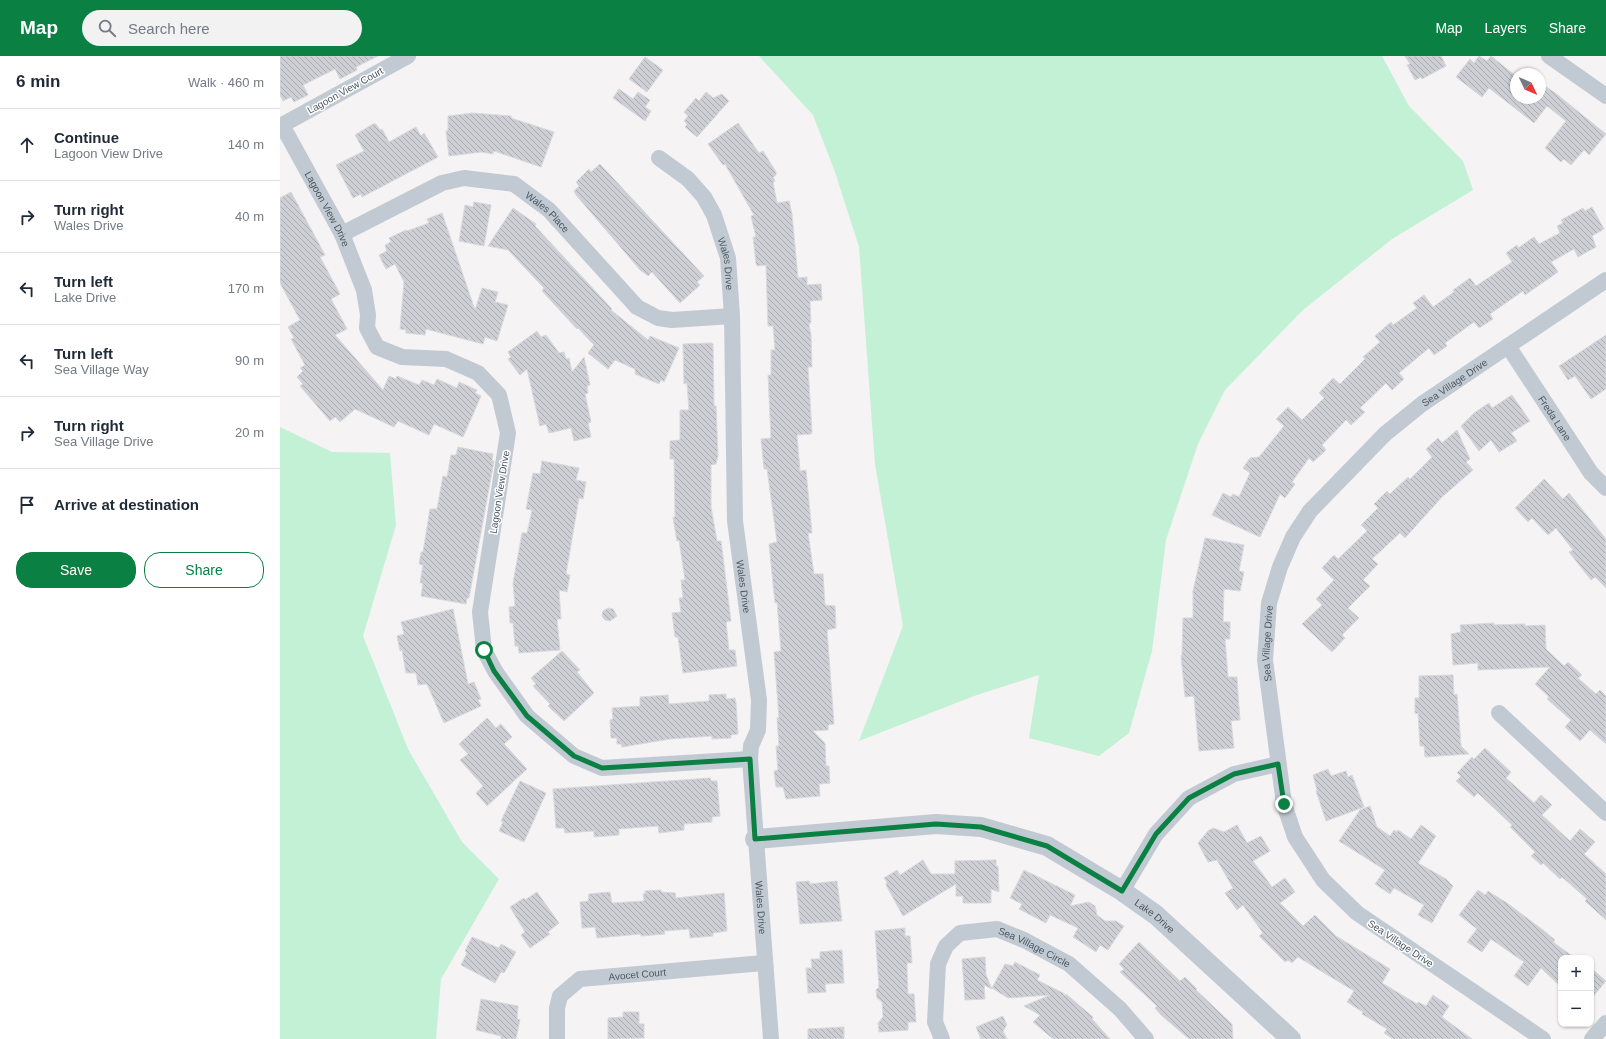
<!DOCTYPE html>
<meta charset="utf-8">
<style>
body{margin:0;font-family:Arial,sans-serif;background:#f2f2f3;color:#1f2937}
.controls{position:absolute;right:12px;bottom:12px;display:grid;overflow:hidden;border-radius:8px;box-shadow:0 1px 3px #0004}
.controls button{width:36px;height:36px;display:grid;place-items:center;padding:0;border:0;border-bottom:1px solid #e0e1e3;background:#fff;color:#1f2937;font:20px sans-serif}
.compass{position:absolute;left:1230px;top:12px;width:36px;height:36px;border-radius:50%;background:#fff;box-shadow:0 1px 3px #0004;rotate:134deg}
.stop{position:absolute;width:12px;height:12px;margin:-9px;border:3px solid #0b8043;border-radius:50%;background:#fff}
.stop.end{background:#0b8043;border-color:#fff;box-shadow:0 1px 4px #0008}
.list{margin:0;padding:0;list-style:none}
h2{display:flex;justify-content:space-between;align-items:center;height:52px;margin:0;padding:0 16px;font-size:17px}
h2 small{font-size:13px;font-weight:400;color:#747a83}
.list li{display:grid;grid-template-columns:26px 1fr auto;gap:12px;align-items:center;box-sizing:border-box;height:72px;padding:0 16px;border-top:1px solid #e0e1e3}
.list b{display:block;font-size:15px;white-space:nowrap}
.list p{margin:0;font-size:13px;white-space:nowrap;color:#747a83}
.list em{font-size:13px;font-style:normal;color:#747a83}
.actions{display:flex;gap:8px;padding:12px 16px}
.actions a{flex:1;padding:9px 0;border:1px solid #0b8043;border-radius:16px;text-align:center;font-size:14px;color:#0b8043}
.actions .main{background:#0b8043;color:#fff}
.icon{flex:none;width:22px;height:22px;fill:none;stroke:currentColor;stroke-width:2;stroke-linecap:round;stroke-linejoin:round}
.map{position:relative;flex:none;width:1326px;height:983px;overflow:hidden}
header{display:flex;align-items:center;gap:24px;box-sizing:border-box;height:56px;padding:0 20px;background:#0b8043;color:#fff}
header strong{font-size:19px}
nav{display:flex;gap:22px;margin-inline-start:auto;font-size:14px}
.search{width:280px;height:36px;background:#f2f2f3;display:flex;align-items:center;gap:10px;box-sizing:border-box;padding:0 14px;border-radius:22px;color:#747a83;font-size:15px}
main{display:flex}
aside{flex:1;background:#fff}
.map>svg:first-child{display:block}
.grass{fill:#c3f1d5}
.building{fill:url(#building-back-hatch);stroke:#d7d9de}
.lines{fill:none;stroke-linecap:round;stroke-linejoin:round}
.minor{stroke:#c1cad2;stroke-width:16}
.tertiary{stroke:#c1cad2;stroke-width:20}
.route{stroke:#0b8043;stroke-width:5}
.labels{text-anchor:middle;stroke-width:3;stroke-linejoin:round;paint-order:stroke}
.street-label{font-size:10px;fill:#4a5661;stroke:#fff}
</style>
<header>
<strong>Map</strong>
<div class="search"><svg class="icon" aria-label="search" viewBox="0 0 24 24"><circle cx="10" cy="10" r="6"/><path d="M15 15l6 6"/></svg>Search here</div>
<nav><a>Map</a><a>Layers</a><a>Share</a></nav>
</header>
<main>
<aside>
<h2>6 min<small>Walk · 460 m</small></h2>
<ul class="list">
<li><svg class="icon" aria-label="ahead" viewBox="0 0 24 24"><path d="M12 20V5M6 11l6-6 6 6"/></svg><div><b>Continue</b><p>Lagoon View Drive</p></div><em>140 m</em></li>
<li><svg class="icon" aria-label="right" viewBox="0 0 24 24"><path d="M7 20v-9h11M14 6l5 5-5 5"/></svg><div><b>Turn right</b><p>Wales Drive</p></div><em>40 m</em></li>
<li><svg class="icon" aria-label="left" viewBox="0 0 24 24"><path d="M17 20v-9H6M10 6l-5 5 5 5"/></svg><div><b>Turn left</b><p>Lake Drive</p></div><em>170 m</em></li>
<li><svg class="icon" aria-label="left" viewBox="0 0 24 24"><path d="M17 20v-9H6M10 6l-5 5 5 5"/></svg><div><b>Turn left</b><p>Sea Village Way</p></div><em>90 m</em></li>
<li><svg class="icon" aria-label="right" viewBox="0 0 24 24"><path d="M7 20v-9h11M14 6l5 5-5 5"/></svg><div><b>Turn right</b><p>Sea Village Drive</p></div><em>20 m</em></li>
<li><svg class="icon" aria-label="arrive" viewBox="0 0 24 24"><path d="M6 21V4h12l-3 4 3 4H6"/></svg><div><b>Arrive at destination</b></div></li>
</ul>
<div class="actions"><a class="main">Save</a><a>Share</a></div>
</aside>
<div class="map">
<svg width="1326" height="983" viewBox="0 0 1326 983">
<defs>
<pattern id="building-back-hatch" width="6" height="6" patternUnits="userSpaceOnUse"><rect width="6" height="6" fill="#cdcfd5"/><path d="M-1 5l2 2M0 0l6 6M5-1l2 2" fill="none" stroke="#a8abb0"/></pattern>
</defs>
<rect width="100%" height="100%" fill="#f5f3f3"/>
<path class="grass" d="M 479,0 L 1102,0 L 1129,50 L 1183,105 L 1193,134 L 1112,183 L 1023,254 L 945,334 L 918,388 L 886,484 L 872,595 L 849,677 L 819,700 L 749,682 L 759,619 L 694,640 L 579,685 L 623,570 L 595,408 L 579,191 L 555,116 L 533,59 Z
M 0,371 L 52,396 L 110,397 L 116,469 L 83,580 L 128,693 L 182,786 L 219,823 L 161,923 L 156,983 L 0,983 Z"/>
<path class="building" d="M 0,0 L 98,0 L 76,11 L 77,14 L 60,23 L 55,13 L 23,29 L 28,39 L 14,46 L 11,41 L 3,45 L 0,39 Z
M 1125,0 L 1161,0 L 1166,10 L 1142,23 L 1141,21 L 1135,24 L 1127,9 L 1130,8 Z
M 1199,0 L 1207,5 L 1211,0 L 1236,20 L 1236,42 L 1260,42 L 1260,27 L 1274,36 L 1326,78 L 1309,99 L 1304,94 L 1291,109 L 1284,103 L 1281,106 L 1265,92 L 1286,65 L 1267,50 L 1254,67 L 1209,32 L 1202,41 L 1176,21 L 1190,3 L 1194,7 Z
M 365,1 L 383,14 L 367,36 L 349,23 Z
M 339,33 L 353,43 L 358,36 L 370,44 L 365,51 L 371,55 L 365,65 L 333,42 Z
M 426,36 L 433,42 L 442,38 L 449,45 L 417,81 L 405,71 L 407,68 L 404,65 L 408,60 L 404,56 L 416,42 L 419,45 Z
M 192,57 L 231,60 L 231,62 L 274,76 L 261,111 L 214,95 L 213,98 L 201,96 L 169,100 L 166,75 L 168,74 L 168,60 Z
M 458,67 L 479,97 L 483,95 L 496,116 L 496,119 L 493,121 L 495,125 L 493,126 L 497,147 L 509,145 L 512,158 L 518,222 L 527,221 L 527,229 L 541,228 L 542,244 L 530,245 L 531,266 L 529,269 L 531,279 L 532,311 L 528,311 L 532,376 L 531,378 L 517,379 L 520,415 L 526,414 L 527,425 L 532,477 L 528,477 L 534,518 L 543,518 L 545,549 L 555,550 L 556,572 L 547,574 L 554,668 L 548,669 L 548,674 L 533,675 L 545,687 L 546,710 L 549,710 L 550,727 L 539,728 L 540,740 L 506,743 L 503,731 L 496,731 L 494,715 L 498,714 L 496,690 L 499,690 L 497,662 L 499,662 L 494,596 L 501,595 L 497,546 L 495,547 L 489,488 L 497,486 L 487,413 L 484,413 L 481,383 L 491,382 L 488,319 L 491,319 L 491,294 L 495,294 L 493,270 L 488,270 L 486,209 L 477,210 L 476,208 L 473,181 L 476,181 L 471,160 L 474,159 L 445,108 L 443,109 L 428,88 Z
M 93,68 L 96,68 L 100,74 L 102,73 L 109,86 L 136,71 L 141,80 L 144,77 L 158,101 L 82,141 L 81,138 L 73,142 L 56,109 L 84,95 L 75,79 Z
M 320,108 L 424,220 L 417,226 L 420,229 L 400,247 L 372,216 L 368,220 L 360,214 L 296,139 L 294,135 L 299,130 L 296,126 L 309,113 L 311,116 Z
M 11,136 L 45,199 L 40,201 L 60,238 L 51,243 L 67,273 L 55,279 L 103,334 L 109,320 L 116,323 L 117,320 L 139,329 L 142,324 L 154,329 L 157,323 L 177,332 L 179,326 L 197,334 L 195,337 L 201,340 L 183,381 L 154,368 L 149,379 L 118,365 L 114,371 L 75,353 L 60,366 L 55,361 L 50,365 L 20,330 L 23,328 L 17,321 L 23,315 L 20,312 L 25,309 L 11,283 L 14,282 L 8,271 L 20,264 L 0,227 L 0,142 Z
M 194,146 L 211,149 L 204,190 L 179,185 L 185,149 L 193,151 Z
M 1312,151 L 1324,173 L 1312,180 L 1316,191 L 1298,201 L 1294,193 L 1271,206 L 1278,216 L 1245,239 L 1243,235 L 1210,258 L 1213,263 L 1199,272 L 1194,266 L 1165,287 L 1167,290 L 1154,299 L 1149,292 L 1119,317 L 1124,323 L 1112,334 L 1106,327 L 1080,352 L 1085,356 L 1071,369 L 1066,364 L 1042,389 L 1046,394 L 1033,406 L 1029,402 L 1012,426 L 1015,428 L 1005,442 L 1000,438 L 980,481 L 932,459 L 943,437 L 951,441 L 953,438 L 959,441 L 970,417 L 963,412 L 970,402 L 979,401 L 1004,370 L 996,363 L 1008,351 L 1022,364 L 1044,342 L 1039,337 L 1053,322 L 1060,328 L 1085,303 L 1083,301 L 1100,286 L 1095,280 L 1111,266 L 1113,269 L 1137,252 L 1133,247 L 1144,239 L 1153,251 L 1174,236 L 1173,234 L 1190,222 L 1196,230 L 1232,206 L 1226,197 L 1237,189 L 1238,192 L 1254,181 L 1259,188 L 1280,177 L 1277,170 L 1283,167 L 1281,164 L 1303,152 L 1305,155 Z
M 233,152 L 256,168 L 255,170 L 332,253 L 331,254 L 368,284 L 370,280 L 399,292 L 384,326 L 381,324 L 379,328 L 355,318 L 355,313 L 335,304 L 328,313 L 308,297 L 314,289 L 298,272 L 297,273 L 262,235 L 264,232 L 228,194 L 208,190 Z
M 162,157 L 195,254 L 202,232 L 218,236 L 215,246 L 228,249 L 217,285 L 205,281 L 203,288 L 146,273 L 145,279 L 126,277 L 126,274 L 120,273 L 124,226 L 115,208 L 106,213 L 99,199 L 107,195 L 105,189 L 111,186 L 109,182 L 126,174 L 127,175 L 149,167 L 147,163 Z
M 257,275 L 261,281 L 266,279 L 279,297 L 284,296 L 286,303 L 289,302 L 292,316 L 304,301 L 310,329 L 307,330 L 308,337 L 305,338 L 311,366 L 308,367 L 311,381 L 294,385 L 291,372 L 269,377 L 266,368 L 260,370 L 247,313 L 240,319 L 228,303 L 231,301 L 228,296 Z
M 1326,279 L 1326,333 L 1311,343 L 1295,320 L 1288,324 L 1279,310 Z
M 431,287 L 433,288 L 434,350 L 436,350 L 438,400 L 436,408 L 431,409 L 431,451 L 437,485 L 441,485 L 451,565 L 446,566 L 449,594 L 455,594 L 457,610 L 403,617 L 398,581 L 395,581 L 392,557 L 401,556 L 399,542 L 403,542 L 401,524 L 405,524 L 399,484 L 397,485 L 396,480 L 393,461 L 395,461 L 394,403 L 390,403 L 390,385 L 400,384 L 400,354 L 409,354 L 407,327 L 404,328 L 403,288 Z
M 1232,339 L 1250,365 L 1231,377 L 1237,385 L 1219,396 L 1211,384 L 1199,395 L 1181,370 L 1194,357 L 1209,347 L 1212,352 Z
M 1177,374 L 1190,403 L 1186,406 L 1193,414 L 1162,441 L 1125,482 L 1120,477 L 1092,503 L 1098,508 L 1083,524 L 1090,530 L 1068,552 L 1079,562 L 1062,579 L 1065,582 L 1052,596 L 1022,568 L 1042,549 L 1036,543 L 1054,524 L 1042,512 L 1054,499 L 1058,503 L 1087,475 L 1081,469 L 1098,452 L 1094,448 L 1107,435 L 1110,438 L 1128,421 L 1130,423 L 1152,401 L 1146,393 L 1158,382 L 1162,387 Z
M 178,391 L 213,398 L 212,405 L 214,405 L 189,542 L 187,542 L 186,548 L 141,540 L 143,527 L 140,527 L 143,509 L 139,508 L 141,496 L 143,496 L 150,453 L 157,453 L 163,420 L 167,421 L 171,399 L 176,399 Z
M 262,405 L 299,412 L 296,424 L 306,426 L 303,443 L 299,442 L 293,477 L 286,518 L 290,519 L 287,536 L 279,534 L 281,563 L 277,563 L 280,594 L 239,597 L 238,590 L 235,590 L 233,567 L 230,567 L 229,551 L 235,550 L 233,527 L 242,477 L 247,477 L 252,454 L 246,453 L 253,417 L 260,418 Z
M 1264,423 L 1283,443 L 1289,437 L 1326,483 L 1326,532 L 1315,521 L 1311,524 L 1289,496 L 1293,494 L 1276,472 L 1268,479 L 1252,462 L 1248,466 L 1235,452 Z
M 925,482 L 964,489 L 959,515 L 964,516 L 960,535 L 944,533 L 943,566 L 950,566 L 950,583 L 945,583 L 948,621 L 957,621 L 958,638 L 960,664 L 951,665 L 954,692 L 919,695 L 914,642 L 914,640 L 905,641 L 901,599 L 902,599 L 903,562 L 913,562 L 913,535 Z
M 328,552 L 333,553 L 337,560 L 330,565 L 325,564 L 322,560 L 323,555 Z
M 173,553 L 188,628 L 194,626 L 201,643 L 198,644 L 201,650 L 164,667 L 147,628 L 138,629 L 136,617 L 126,617 L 122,594 L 120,595 L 117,580 L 124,578 L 121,566 Z
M 1214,567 L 1214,569 L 1245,568 L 1245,570 L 1265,569 L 1266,593 L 1284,610 L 1288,606 L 1302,619 L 1298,622 L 1316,638 L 1320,634 L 1326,640 L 1326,688 L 1310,674 L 1300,685 L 1285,671 L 1291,664 L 1267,643 L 1269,641 L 1255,628 L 1270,611 L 1198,614 L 1198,607 L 1173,609 L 1171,578 L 1181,576 L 1180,569 Z
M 282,595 L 300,614 L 297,616 L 314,637 L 284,665 L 268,650 L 270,648 L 253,630 L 256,628 L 251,622 Z
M 1173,619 L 1174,639 L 1177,638 L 1181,690 L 1189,698 L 1145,701 L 1144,690 L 1140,690 L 1138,657 L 1135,658 L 1135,642 L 1139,642 L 1139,620 Z
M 446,638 L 446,643 L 455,642 L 456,647 L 458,678 L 451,679 L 451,682 L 432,683 L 432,680 L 390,683 L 342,691 L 341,688 L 337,688 L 337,682 L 331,682 L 330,664 L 333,663 L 332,652 L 360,650 L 360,641 L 388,639 L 389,648 L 429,645 L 429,639 Z
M 207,662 L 216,672 L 221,668 L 232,681 L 224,688 L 247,713 L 207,750 L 196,737 L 203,730 L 180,704 L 188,698 L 179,688 Z
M 1205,692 L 1231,716 L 1226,722 L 1254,747 L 1261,739 L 1272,749 L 1262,759 L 1290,785 L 1300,773 L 1315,786 L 1304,798 L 1326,818 L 1326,864 L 1305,845 L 1307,843 L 1282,821 L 1280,823 L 1263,807 L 1261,809 L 1251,800 L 1255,796 L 1230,771 L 1232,769 L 1217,755 L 1198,737 L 1194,741 L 1176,725 L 1181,720 L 1177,717 L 1192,701 L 1194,703 Z
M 1048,713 L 1051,720 L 1066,715 L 1068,721 L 1072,719 L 1084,751 L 1046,765 L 1036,735 L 1037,734 L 1033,719 Z
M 430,722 L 431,725 L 437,725 L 440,760 L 432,761 L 432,766 L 404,768 L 404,774 L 379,777 L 378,770 L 339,773 L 339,779 L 314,781 L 314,775 L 285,777 L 284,772 L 276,772 L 273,733 Z
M 240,725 L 266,737 L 244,786 L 219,775 L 223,766 L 221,765 Z
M 1090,750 L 1097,771 L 1110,780 L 1114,774 L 1117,776 L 1118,774 L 1131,783 L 1141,769 L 1156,780 L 1138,807 L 1166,823 L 1173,830 L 1152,867 L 1138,859 L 1144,849 L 1114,832 L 1110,838 L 1095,828 L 1105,814 L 1059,785 L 1080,754 Z
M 957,769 L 967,787 L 981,780 L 990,795 L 973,805 L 992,831 L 1005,822 L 1015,836 L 1000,847 L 1023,870 L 1035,859 L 1056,880 L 1110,913 L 1102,927 L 1137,948 L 1138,946 L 1146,950 L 1153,939 L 1169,950 L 1162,961 L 1192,983 L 1113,983 L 1104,977 L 1107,973 L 1082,958 L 1083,956 L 1067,946 L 1074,935 L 1018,901 L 1012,907 L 1008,904 L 1005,906 L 979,880 L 983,877 L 963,849 L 957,854 L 945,837 L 953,832 L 937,804 L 928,806 L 918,787 L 928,775 L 933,772 L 944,776 Z
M 643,804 L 651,818 L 675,818 L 675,805 L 716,804 L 716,810 L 718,810 L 719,836 L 711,833 L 711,847 L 683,847 L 683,840 L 676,840 L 676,828 L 623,860 L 606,829 L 607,826 L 604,822 L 617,814 L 620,819 Z
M 744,814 L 795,839 L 790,850 L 809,846 L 815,850 L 817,859 L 825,865 L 836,865 L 844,870 L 828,894 L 820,889 L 816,896 L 793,881 L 798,872 L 770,859 L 766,867 L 739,853 L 742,848 L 730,842 Z
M 529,825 L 530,828 L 557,825 L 562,865 L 520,868 L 516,826 Z
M 381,834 L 381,836 L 395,837 L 396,842 L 444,837 L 447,875 L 433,877 L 433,880 L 410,882 L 409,873 L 384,875 L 385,878 L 361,880 L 361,878 L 317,882 L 315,871 L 302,872 L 300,846 L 308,845 L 309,838 L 330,836 L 332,847 L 364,845 L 363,838 L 365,838 L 365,835 Z
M 1198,834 L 1205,839 L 1208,835 L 1227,847 L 1263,874 L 1275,884 L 1273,886 L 1295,902 L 1281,902 L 1281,931 L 1261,912 L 1248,930 L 1234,920 L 1244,906 L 1211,883 L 1202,896 L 1187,886 L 1197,873 L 1179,859 Z
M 257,836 L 279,867 L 268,876 L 270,878 L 250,892 L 241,879 L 245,876 L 230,851 L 244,842 L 245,844 Z
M 625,872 L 625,880 L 630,880 L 632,907 L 627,907 L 627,912 L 628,938 L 634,938 L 636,966 L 628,966 L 628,974 L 599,976 L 598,967 L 603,961 L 602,946 L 597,942 L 596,934 L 599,931 L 595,875 Z
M 192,881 L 219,892 L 221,888 L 236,896 L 224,917 L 221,916 L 215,927 L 181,909 L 187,897 L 185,895 Z
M 859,886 L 900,925 L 905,921 L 917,933 L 916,934 L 952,968 L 953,983 L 909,983 L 881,959 L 875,952 L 877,950 L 840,916 L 844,913 L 839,908 Z
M 562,894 L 564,927 L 545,928 L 546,936 L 528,937 L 526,912 L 532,912 L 531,903 L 540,903 L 540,896 Z
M 705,901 L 706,919 L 712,933 L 704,929 L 705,943 L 685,944 L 682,903 Z
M 735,906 L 760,919 L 757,924 L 785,938 L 783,938 L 785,940 L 786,938 L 813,961 L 812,963 L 830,983 L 773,983 L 753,966 L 760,959 L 744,950 L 770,939 L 728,942 L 712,932 L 725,908 L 733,910 Z
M 1311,912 L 1326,925 L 1311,943 Z
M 201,943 L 238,950 L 237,963 L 240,964 L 236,983 L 221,983 L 221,980 L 196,974 Z
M 343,956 L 359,956 L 359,968 L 364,968 L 364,982 L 328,983 L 328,962 L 343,961 Z
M 723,960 L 727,969 L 723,975 L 727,983 L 701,983 L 696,971 Z
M 564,971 L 564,983 L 528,983 L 528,973 Z"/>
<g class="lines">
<g class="minor">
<path id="s1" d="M 128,0 L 2,69 L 62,178 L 84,234 L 88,259 L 87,272 L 97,291 L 122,301 L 166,303 L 198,317 L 219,339 L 228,377 L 200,556 L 204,594 L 215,615 L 247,660 L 294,700 L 322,712 L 470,703"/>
<path d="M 1269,0 L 1326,40"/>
<path id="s2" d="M 379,102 L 408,123 L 424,141 L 434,159 L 448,202 L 452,260 L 455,465 L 479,644 L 478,674 L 471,690 L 470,703 L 491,983"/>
<path id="s3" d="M 62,178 L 162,127 L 184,122 L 234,128 L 269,154 L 357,251 L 378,262 L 392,264 L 452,260"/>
<path id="s4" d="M 1228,290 L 1311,417 L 1326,432"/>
<path d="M 1219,657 L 1326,757"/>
<path d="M 842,835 L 876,778 L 909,742 L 954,718 L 998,708"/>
<path id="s5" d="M 277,983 L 277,952 L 280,940 L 300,923 L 484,907"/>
<path id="s6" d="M 662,983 L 655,966 L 658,908 L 666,890 L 680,877 L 717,873 L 744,884 L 789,908 L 840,953 L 866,983"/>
<path id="s7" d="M 1263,983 L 1077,857 L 1043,824 L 1015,781 L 1004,748 L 985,604 L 989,547 L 1000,511 L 1013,481 L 1030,455 L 1105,378 L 1142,348 L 1326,224"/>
<path d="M 1312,983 L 1326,967"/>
</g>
<path class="tertiary" id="s8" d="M 475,783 L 656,768 L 701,771 L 767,790 L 842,835 L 876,859 L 1011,983"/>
</g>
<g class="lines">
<path class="route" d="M 204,594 L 214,615 L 247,660 L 294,700 L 322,712 L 470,703 L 475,783 L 656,768 L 701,771 L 767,790 L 842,835 L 876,778 L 909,742 L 954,718 L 998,708 L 1004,748"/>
</g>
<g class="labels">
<g class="street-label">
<text transform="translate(65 34) rotate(-29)" y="4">Lagoon View Court</text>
<text dy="4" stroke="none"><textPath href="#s1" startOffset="239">Lagoon View Drive</textPath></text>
<text dy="4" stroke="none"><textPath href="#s3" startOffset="229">Wales Place</textPath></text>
<text dy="4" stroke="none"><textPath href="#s2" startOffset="131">Wales Drive</textPath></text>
<text dy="4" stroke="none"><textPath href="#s7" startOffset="856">Sea Village Drive</textPath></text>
<text dy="4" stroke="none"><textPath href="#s4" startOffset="86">Freda Lane</textPath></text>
<text transform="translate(219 436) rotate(-81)" y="4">Lagoon View Drive</text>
<text dy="4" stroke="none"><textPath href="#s2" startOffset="455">Wales Drive</textPath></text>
<text dy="4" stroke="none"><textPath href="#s7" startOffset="520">Sea Village Drive</textPath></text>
<text dy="4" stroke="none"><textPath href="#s2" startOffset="779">Wales Drive</textPath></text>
<text dy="4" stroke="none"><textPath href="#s8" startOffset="424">Lake Drive</textPath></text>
<text transform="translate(1121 887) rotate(34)" y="4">Sea Village Drive</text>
<text dy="4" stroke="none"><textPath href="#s6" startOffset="194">Sea Village Circle</textPath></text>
<text dy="4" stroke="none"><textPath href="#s5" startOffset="127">Avocet Court</textPath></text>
</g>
</g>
</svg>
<div class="controls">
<button>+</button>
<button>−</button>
</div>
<svg class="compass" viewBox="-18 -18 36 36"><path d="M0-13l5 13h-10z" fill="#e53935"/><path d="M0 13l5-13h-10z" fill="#747a83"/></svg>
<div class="stop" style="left:204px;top:594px"></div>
<div class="stop end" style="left:1004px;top:748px"></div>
</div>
</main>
